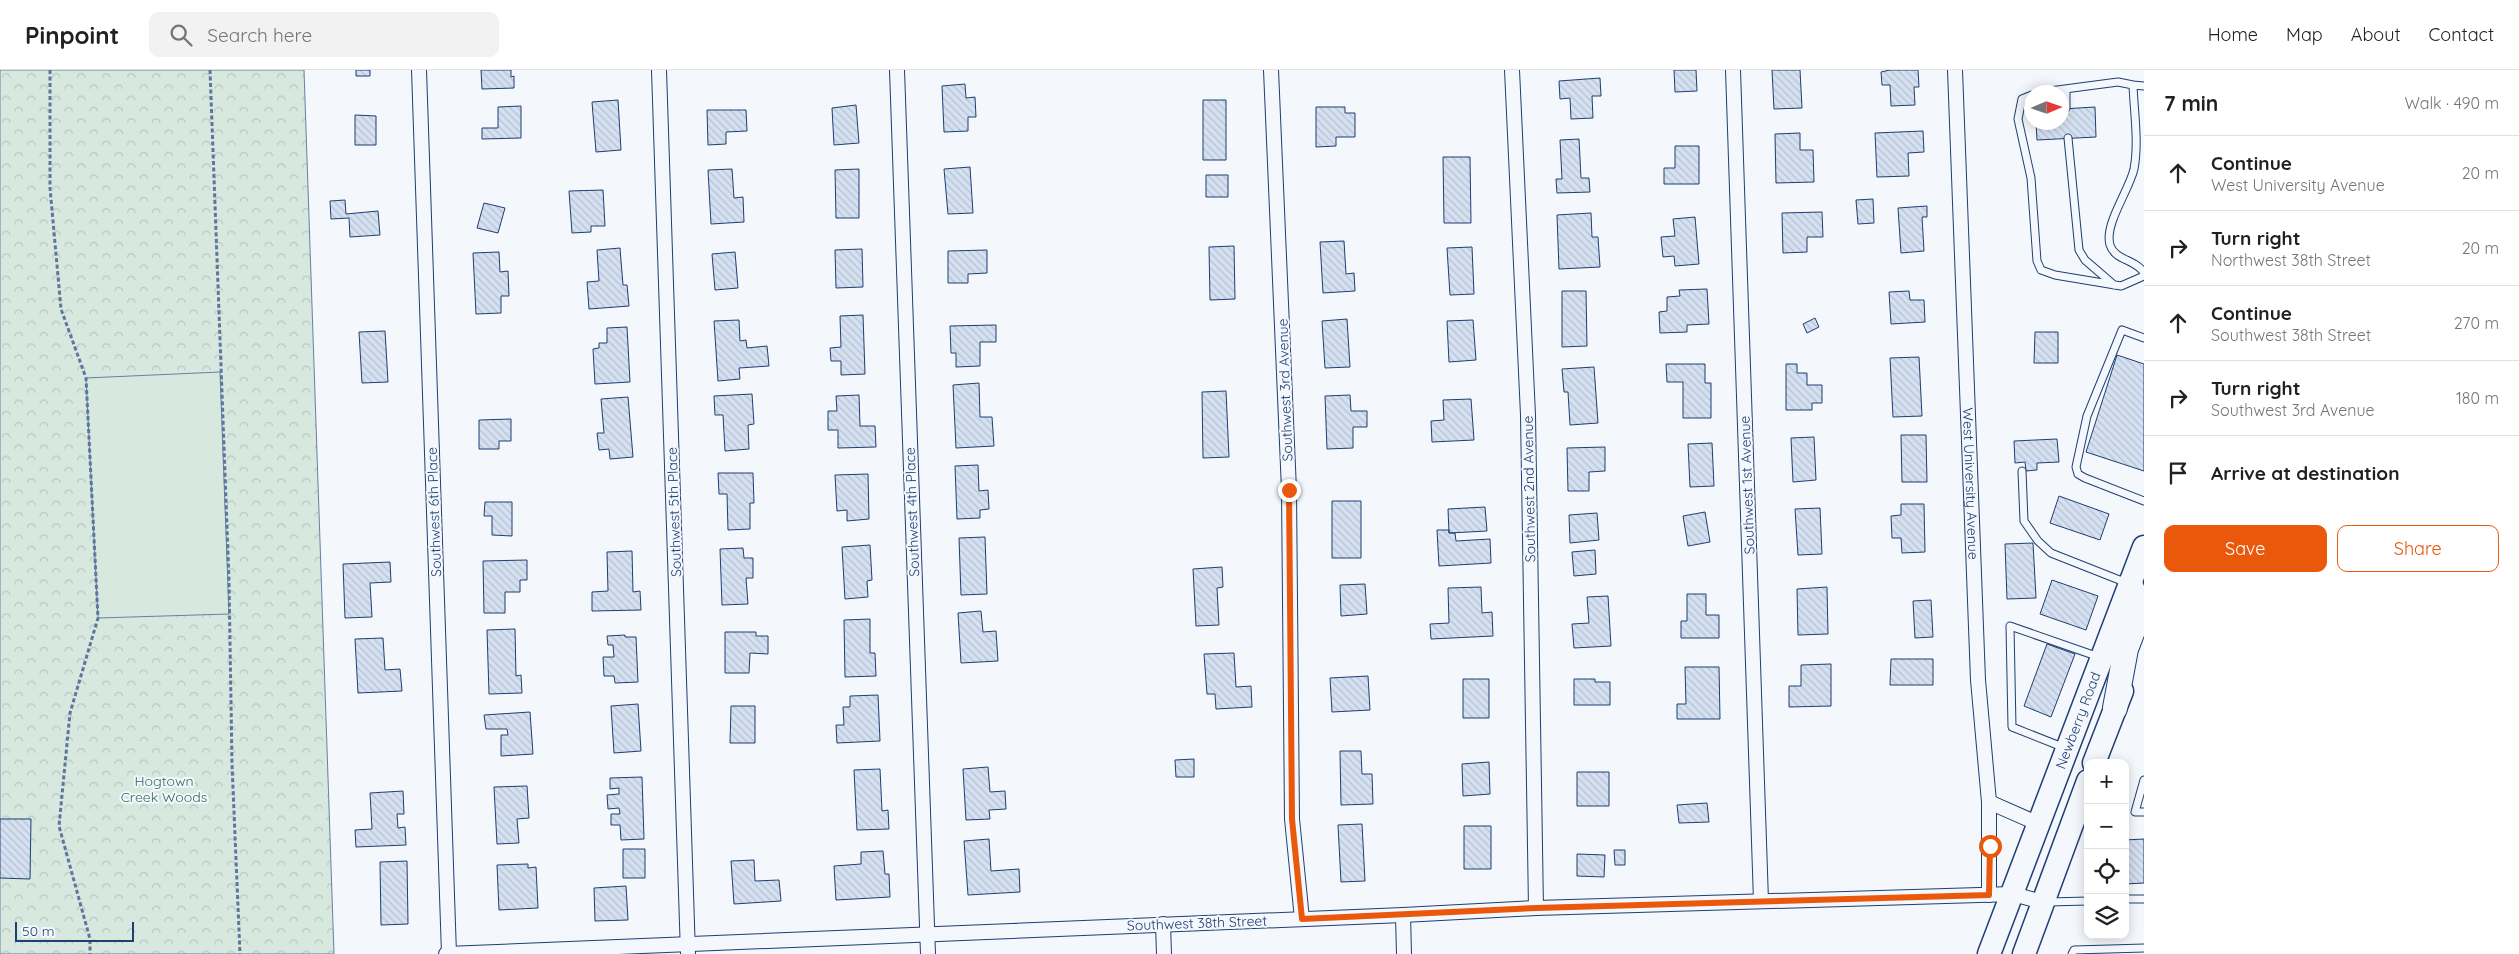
<!DOCTYPE html>
<meta charset="utf-8">
<style>
body{margin:0;font-family:Quicksand,sans-serif;background:#f2f2f2;color:#202124}
.controls{position:absolute;right:15px;bottom:15px;display:grid;overflow:hidden;border-radius:10px;box-shadow:0 2px 12px #0003}
.controls button{width:45px;height:45px;display:grid;place-items:center;padding:0;border:0;border-bottom:1px solid #e0e0e0;background:#fff;color:#202124;font:25px sans-serif}
.compass{position:absolute;left:2024px;top:15px;width:45px;height:45px;border-radius:50%;background:#fff;box-shadow:0 2px 12px #0003;rotate:88deg}
.scale{position:absolute;left:15px;bottom:12px;width:119px;box-sizing:border-box;padding-left:5px;border:2px solid #1d3f73;border-top:0;font-size:14px;line-height:18px;white-space:nowrap;color:#1d3f73;-webkit-text-stroke:4px #f4f7fb;paint-order:stroke}
.stop{position:absolute;width:15px;height:15px;margin:-11px;border:4px solid #ea580c;border-radius:50%;background:#fff}
.stop.end{background:#ea580c;border-color:#fff;box-shadow:0 1px 5px #0008}
.list{margin:0;padding:0;list-style:none}
h2{display:flex;justify-content:space-between;align-items:center;height:65px;margin:0;padding:0 20px;font-size:21px}
h2 small{font-size:16px;font-weight:400;color:#757577}
.list li{display:grid;grid-template-columns:32px 1fr auto;gap:15px;align-items:center;box-sizing:border-box;height:75px;padding:0 20px;border-top:1px solid #e0e0e0}
.list b{display:block;font-size:19px;white-space:nowrap}
.list p{margin:0;font-size:16px;white-space:nowrap;color:#757577}
.list em{font-size:16px;font-style:normal;color:#757577}
.actions{display:flex;gap:10px;padding:15px 20px}
.actions a{flex:1;padding:11px 0;border:1px solid #ea580c;border-radius:10px;text-align:center;font-size:18px;color:#ea580c}
.actions .main{background:#ea580c;color:#fff}
.icon{flex:none;width:28px;height:28px;fill:none;stroke:currentColor;stroke-width:2;stroke-linecap:round;stroke-linejoin:round}
.map{position:relative;flex:none;width:2144px;height:884px;overflow:hidden}
header{display:flex;align-items:center;gap:30px;box-sizing:border-box;height:70px;padding:0 25px;background:#fff;border-bottom:1px solid #e0e0e0}
header strong{font-size:24px}
nav{display:flex;gap:28px;margin-inline-start:auto;font-size:18px}
.search{width:350px;height:45px;background:#f2f2f2;display:flex;align-items:center;gap:12px;box-sizing:border-box;padding:0 18px;border-radius:10px;color:#757577;font-size:19px}
main{display:flex}
aside{flex:1;background:#fff}
.map>svg:first-child{display:block}
.forest{fill:url(#forest-crowns);stroke:#687fa3}
.park{fill:#d7e8df;stroke:#687fa3}
.building{fill:url(#building-back-hatch);stroke:#1d3f73}
.lines{fill:none;stroke-linecap:round;stroke-linejoin:round}
.service-casing{stroke:#1d3f73;stroke-width:9}
.minor-casing{stroke:#1d3f73;stroke-width:16}
.primary-casing{stroke:#1d3f73;stroke-width:25}
.trunk-casing{stroke:#1d3f73;stroke-width:26}
.path{stroke:#5e769c;stroke-width:3;stroke-dasharray:4 2.5;stroke-linecap:butt}
.service{stroke:#f4f7fb;stroke-width:7}
.minor{stroke:#f4f7fb;stroke-width:14}
.primary{stroke:#f4f7fb;stroke-width:22}
.trunk{stroke:#f4f7fb;stroke-width:24}
.route{stroke:#ea580c;stroke-width:6}
.labels{text-anchor:middle;stroke-width:4;stroke-linejoin:round;paint-order:stroke}
.street-label{font-size:14px;fill:#1d3f73;stroke:#f4f7fb}
.park-label{font-size:14px;fill:#2c6c60;stroke:#f4f7fb}
</style>
<header>
<strong>Pinpoint</strong>
<div class="search"><svg class="icon" aria-label="search" viewBox="0 0 24 24"><circle cx="10" cy="10" r="6"/><path d="M15 15l6 6"/></svg>Search here</div>
<nav><a>Home</a><a>Map</a><a>About</a><a>Contact</a></nav>
</header>
<main>
<div class="map">
<svg width="2144" height="884" viewBox="0 0 2144 884">
<defs>
<pattern id="forest-crowns" width="20" height="18" patternUnits="userSpaceOnUse" patternTransform="scale(1.25)"><rect width="20" height="18" fill="#d7e8df"/><path d="M2 6a3 3 0 1 1 6 0M12 15a3 3 0 1 1 6 0" fill="none" stroke="#b8c8c3"/></pattern>
<pattern id="building-back-hatch" width="6" height="6" patternUnits="userSpaceOnUse" patternTransform="scale(1.25)"><rect width="6" height="6" fill="#d5e0f0"/><path d="M-1 5l2 2M0 0l6 6M5-1l2 2" fill="none" stroke="#b6c1d1"/></pattern>
</defs>
<rect width="100%" height="100%" fill="#f4f7fb"/>
<path class="forest" d="M 0,0 L 304,0 L 334,884 L 0,884 Z"/>
<path class="park" d="M 220,302 L 229,544 L 98,548 L 86,308 Z"/>
<path class="building" d="M 356,0 L 370,0 L 370,6 L 356,6 Z
M 481,0 L 511,0 L 511,7 L 514,6 L 514,18 L 482,19 Z
M 1674,0 L 1696,0 L 1697,21 L 1675,22 Z
M 1772,0 L 1800,0 L 1802,38 L 1774,39 Z
M 1890,0 L 1918,0 L 1919,17 L 1914,17 L 1915,35 L 1891,36 L 1890,15 L 1882,15 L 1881,2 Z
M 1600,8 L 1601,26 L 1592,26 L 1593,48 L 1571,49 L 1570,28 L 1560,29 L 1559,11 Z
M 965,14 L 966,28 L 975,27 L 976,47 L 968,47 L 968,61 L 944,62 L 942,16 Z
M 618,30 L 621,80 L 596,82 L 592,32 Z
M 1203,30 L 1226,30 L 1226,90 L 1203,90 Z
M 856,35 L 859,73 L 834,75 L 832,38 Z
M 521,36 L 521,68 L 482,69 L 482,58 L 498,58 L 498,37 Z
M 1316,37 L 1345,37 L 1345,43 L 1355,43 L 1355,67 L 1336,67 L 1336,76 L 1316,77 Z
M 2095,37 L 2096,67 L 2037,70 L 2036,52 L 2062,52 L 2062,39 Z
M 707,40 L 746,40 L 747,61 L 726,62 L 726,74 L 708,75 Z
M 355,45 L 376,46 L 376,75 L 355,75 Z
M 1923,61 L 1924,82 L 1908,83 L 1909,106 L 1877,107 L 1875,63 Z
M 1800,63 L 1800,80 L 1813,80 L 1814,112 L 1776,113 L 1775,64 Z
M 1579,69 L 1581,108 L 1589,108 L 1590,122 L 1557,123 L 1556,109 L 1562,109 L 1560,70 Z
M 1675,76 L 1699,76 L 1699,114 L 1664,114 L 1664,98 L 1675,98 Z
M 1443,87 L 1470,87 L 1471,153 L 1444,153 Z
M 970,97 L 973,143 L 948,144 L 944,99 Z
M 732,99 L 734,128 L 743,127 L 744,152 L 711,154 L 708,100 Z
M 859,99 L 859,148 L 836,148 L 835,100 Z
M 1206,105 L 1228,105 L 1228,127 L 1206,127 Z
M 603,120 L 605,156 L 591,156 L 591,162 L 572,163 L 569,121 Z
M 1873,129 L 1874,153 L 1858,154 L 1856,130 Z
M 345,130 L 346,144 L 378,141 L 380,165 L 350,167 L 349,148 L 331,149 L 330,131 Z
M 484,133 L 505,138 L 498,163 L 477,158 Z
M 1927,136 L 1927,147 L 1922,147 L 1924,181 L 1901,183 L 1898,138 Z
M 1822,142 L 1823,167 L 1807,167 L 1807,182 L 1783,183 L 1782,143 Z
M 1591,143 L 1592,167 L 1598,167 L 1600,197 L 1559,199 L 1557,145 Z
M 1695,147 L 1699,194 L 1675,196 L 1674,186 L 1663,187 L 1661,167 L 1675,166 L 1673,149 Z
M 1344,171 L 1346,204 L 1354,203 L 1355,221 L 1323,223 L 1320,172 Z
M 1234,176 L 1235,229 L 1210,230 L 1209,177 Z
M 1472,177 L 1474,224 L 1450,225 L 1447,178 Z
M 620,178 L 623,215 L 627,215 L 629,236 L 589,239 L 587,212 L 599,211 L 597,180 Z
M 862,179 L 863,217 L 836,218 L 835,180 Z
M 987,180 L 987,203 L 968,204 L 968,213 L 948,213 L 948,181 Z
M 499,182 L 500,202 L 508,201 L 509,226 L 501,226 L 501,243 L 476,244 L 473,183 Z
M 735,182 L 738,218 L 715,220 L 712,184 Z
M 1707,219 L 1709,254 L 1687,255 L 1687,262 L 1660,263 L 1659,242 L 1667,241 L 1667,227 L 1680,226 L 1679,220 Z
M 1562,221 L 1586,221 L 1587,276 L 1562,277 Z
M 1909,221 L 1910,230 L 1924,230 L 1925,252 L 1891,254 L 1889,222 Z
M 863,245 L 865,304 L 841,305 L 841,291 L 831,291 L 830,278 L 841,277 L 840,246 Z
M 1815,248 L 1819,257 L 1807,263 L 1803,254 Z
M 1347,249 L 1350,297 L 1325,298 L 1322,251 Z
M 739,250 L 740,271 L 746,270 L 747,278 L 767,276 L 769,296 L 739,298 L 740,309 L 718,311 L 714,251 Z
M 1473,250 L 1476,290 L 1449,292 L 1447,251 Z
M 996,255 L 996,272 L 980,272 L 980,296 L 956,297 L 956,283 L 951,283 L 950,256 Z
M 627,257 L 630,312 L 595,314 L 593,279 L 599,278 L 599,273 L 607,273 L 607,258 Z
M 385,261 L 388,312 L 362,313 L 359,262 Z
M 2035,262 L 2058,262 L 2058,293 L 2034,293 Z
M 2117,285 L 2144,294 L 2144,401 L 2086,382 Z
M 1919,287 L 1922,346 L 1893,347 L 1890,288 Z
M 1666,294 L 1705,294 L 1705,313 L 1711,313 L 1711,348 L 1683,348 L 1683,312 L 1667,312 Z
M 1786,294 L 1797,294 L 1797,303 L 1807,303 L 1807,315 L 1822,315 L 1822,333 L 1812,333 L 1812,340 L 1786,340 Z
M 1594,297 L 1598,353 L 1570,355 L 1568,322 L 1564,322 L 1562,299 Z
M 979,313 L 980,347 L 992,347 L 994,376 L 956,378 L 953,315 Z
M 1226,321 L 1229,387 L 1203,388 L 1202,322 Z
M 752,324 L 754,354 L 748,355 L 749,379 L 725,381 L 723,345 L 715,345 L 714,326 Z
M 859,325 L 860,356 L 875,356 L 876,377 L 838,378 L 838,360 L 828,360 L 828,341 L 837,341 L 836,326 Z
M 1350,325 L 1351,341 L 1367,341 L 1367,357 L 1353,357 L 1353,378 L 1327,379 L 1325,326 Z
M 628,327 L 633,387 L 610,389 L 609,379 L 599,380 L 597,363 L 604,363 L 601,329 Z
M 1471,329 L 1474,370 L 1432,372 L 1431,351 L 1444,350 L 1443,330 Z
M 511,349 L 511,371 L 499,371 L 499,379 L 479,379 L 479,350 Z
M 1901,365 L 1926,365 L 1927,412 L 1902,412 Z
M 1814,367 L 1816,410 L 1793,412 L 1791,368 Z
M 2057,369 L 2059,392 L 2037,393 L 2037,400 L 2026,401 L 2025,392 L 2015,393 L 2014,371 Z
M 1712,373 L 1714,416 L 1690,417 L 1688,374 Z
M 1605,377 L 1605,401 L 1589,402 L 1589,421 L 1568,421 L 1567,378 Z
M 978,395 L 979,421 L 988,420 L 989,439 L 980,440 L 980,448 L 957,449 L 955,396 Z
M 718,403 L 753,403 L 754,433 L 750,433 L 750,459 L 728,460 L 727,424 L 719,424 Z
M 868,404 L 869,449 L 847,451 L 847,440 L 837,441 L 835,405 Z
M 2059,426 L 2109,444 L 2100,470 L 2050,453 Z
M 1332,431 L 1361,431 L 1361,488 L 1332,488 Z
M 485,432 L 512,432 L 512,466 L 492,465 L 492,446 L 484,446 Z
M 1901,434 L 1924,434 L 1925,482 L 1902,483 L 1901,468 L 1892,468 L 1891,446 L 1901,445 Z
M 1485,437 L 1487,461 L 1449,463 L 1448,439 Z
M 1820,438 L 1822,484 L 1798,485 L 1795,439 Z
M 1705,442 L 1710,472 L 1688,476 L 1683,446 Z
M 1597,443 L 1599,470 L 1570,473 L 1569,445 Z
M 1437,460 L 1449,460 L 1449,463 L 1455,463 L 1456,471 L 1490,469 L 1491,493 L 1439,496 Z
M 985,467 L 987,524 L 961,525 L 959,468 Z
M 2033,473 L 2036,528 L 2007,529 L 2005,474 Z
M 870,475 L 872,510 L 867,511 L 868,527 L 845,529 L 842,477 Z
M 743,478 L 744,488 L 753,488 L 753,508 L 746,508 L 748,534 L 722,535 L 720,479 Z
M 1595,480 L 1596,504 L 1574,506 L 1572,482 Z
M 632,481 L 633,522 L 640,521 L 641,540 L 592,541 L 592,522 L 608,521 L 607,482 Z
M 527,490 L 527,510 L 520,510 L 520,522 L 505,522 L 505,543 L 484,543 L 483,491 Z
M 390,492 L 391,512 L 370,513 L 372,547 L 345,548 L 343,494 Z
M 1222,497 L 1223,517 L 1217,518 L 1219,555 L 1196,556 L 1193,499 Z
M 2052,510 L 2098,526 L 2086,560 L 2040,544 Z
M 1365,514 L 1367,544 L 1341,546 L 1340,515 Z
M 1481,517 L 1482,543 L 1492,542 L 1493,566 L 1431,569 L 1430,554 L 1449,553 L 1448,518 Z
M 1827,517 L 1828,564 L 1798,565 L 1797,519 Z
M 1687,524 L 1706,524 L 1706,545 L 1719,545 L 1719,568 L 1681,568 L 1681,551 L 1687,551 Z
M 1608,526 L 1611,576 L 1574,578 L 1572,554 L 1589,553 L 1587,527 Z
M 1931,530 L 1933,567 L 1915,568 L 1913,531 Z
M 981,541 L 983,562 L 996,561 L 998,591 L 961,593 L 958,543 Z
M 870,549 L 870,583 L 875,583 L 876,606 L 845,607 L 844,550 Z
M 515,559 L 516,606 L 521,605 L 522,623 L 489,624 L 487,560 Z
M 725,562 L 756,562 L 756,566 L 768,566 L 768,584 L 750,583 L 749,603 L 725,603 Z
M 625,565 L 625,567 L 636,567 L 638,612 L 615,613 L 614,606 L 604,606 L 603,587 L 614,587 L 613,575 L 608,575 L 607,566 Z
M 383,568 L 385,600 L 400,599 L 402,621 L 358,623 L 355,569 Z
M 2047,574 L 2075,584 L 2051,647 L 2024,636 Z
M 1234,583 L 1236,617 L 1251,616 L 1252,637 L 1216,639 L 1215,624 L 1207,624 L 1204,584 Z
M 1891,589 L 1933,589 L 1933,615 L 1890,615 Z
M 1831,594 L 1831,636 L 1789,637 L 1789,616 L 1801,616 L 1801,595 Z
M 1685,597 L 1719,597 L 1720,649 L 1677,649 L 1677,634 L 1686,634 Z
M 1368,606 L 1370,640 L 1332,642 L 1330,608 Z
M 1463,609 L 1489,609 L 1489,648 L 1463,648 Z
M 1574,609 L 1595,609 L 1595,612 L 1610,612 L 1610,635 L 1574,635 Z
M 878,625 L 880,671 L 837,673 L 836,655 L 844,655 L 843,637 L 850,637 L 850,626 Z
M 638,634 L 641,681 L 614,683 L 611,636 Z
M 731,636 L 755,636 L 755,673 L 730,673 Z
M 530,642 L 533,684 L 501,686 L 501,665 L 508,665 L 507,659 L 486,659 L 484,645 Z
M 1340,681 L 1361,681 L 1362,704 L 1372,704 L 1373,734 L 1341,735 Z
M 1194,689 L 1194,707 L 1176,707 L 1175,690 Z
M 1489,692 L 1490,724 L 1463,726 L 1462,694 Z
M 988,697 L 990,722 L 1005,721 L 1006,739 L 989,740 L 990,749 L 966,750 L 963,699 Z
M 880,699 L 882,741 L 888,740 L 889,759 L 857,760 L 854,700 Z
M 1577,702 L 1609,702 L 1609,736 L 1577,736 Z
M 642,707 L 644,769 L 621,770 L 620,755 L 611,755 L 611,744 L 620,744 L 619,738 L 608,739 L 607,725 L 619,724 L 619,718 L 610,719 L 610,708 Z
M 527,716 L 529,748 L 517,749 L 519,773 L 497,774 L 494,717 Z
M 403,721 L 404,744 L 397,744 L 398,758 L 405,757 L 406,775 L 356,777 L 355,760 L 372,759 L 370,723 Z
M 1707,733 L 1709,752 L 1679,753 L 1677,735 Z
M 0,749 L 31,749 L 30,809 L 0,808 Z
M 1362,754 L 1365,811 L 1341,812 L 1338,755 Z
M 1464,756 L 1491,756 L 1491,799 L 1464,799 Z
M 989,769 L 991,801 L 1019,799 L 1020,822 L 968,825 L 964,771 Z
M 2144,769 L 2144,813 L 2125,814 L 2125,770 Z
M 623,779 L 645,779 L 645,808 L 623,808 Z
M 1614,780 L 1625,780 L 1625,795 L 1615,795 Z
M 883,781 L 885,804 L 889,804 L 890,827 L 836,830 L 834,796 L 861,794 L 861,782 Z
M 1577,784 L 1605,785 L 1604,807 L 1577,806 Z
M 754,790 L 755,811 L 779,810 L 781,831 L 734,834 L 731,791 Z
M 407,791 L 408,854 L 381,855 L 380,792 Z
M 528,794 L 528,798 L 536,797 L 538,838 L 499,840 L 497,795 Z
M 626,816 L 628,850 L 595,851 L 594,818 Z"/>
<g class="lines">
<defs>
<path id="service" d="M 2133,15 L 2144,16
M 2066,19 L 2066,38
M 2042,22 L 2118,12 L 2133,15 C 2134,42 2139,72 2134,99 C 2129,121 2104,154 2110,175 C 2115,191 2136,189 2144,203
M 2032,25 L 2022,29 L 2018,49 L 2031,108 L 2037,191 L 2041,200 L 2055,205 L 2121,216 L 2144,206
M 2068,68 L 2079,180 L 2085,190 L 2114,215
M 2144,268 L 2122,260 L 2087,346 L 2076,397 L 2078,404 L 2085,408 L 2144,431
M 2022,401 L 2024,451 L 2038,471 L 2051,483 L 2127,513
M 2065,678 L 2012,657 L 2010,556 L 2099,587
M 2144,710 L 2135,742 L 2144,742
M 2125,829 L 2144,829
M 2048,832 L 2088,831
M 2072,884 L 2074,880 L 2144,878"/>
<g id="minor">
<path d="M 419,0 L 449,884"/>
<path d="M 659,0 L 688,884"/>
<path d="M 897,0 L 928,884"/>
<path d="M 1271,0 L 1289,420 L 1292,749 L 1302,849"/>
<path d="M 1512,0 L 1528,345 L 1536,838"/>
<path d="M 1733,0 L 1761,831"/>
<path id="s1" d="M 1955,0 L 1978,610 L 1989,732 L 1989,825"/>
<path d="M 1989,732 L 2039,754"/>
<path d="M 1403,845 L 1404,884"/>
<path d="M 1163,854 L 1164,884"/>
<path d="M 446,884 L 1403,845 L 1536,838 L 2013,824 L 2042,832"/>
</g>
<g id="primary">
<path d="M 2094,693 L 2122,621"/>
<path id="s2" d="M 1989,884 L 2144,477"/>
<path d="M 2024,884 L 2088,711"/>
</g>
<path id="trunk" d="M 2115,638 L 2126,579 L 2139,545 L 2140,537 L 2130,514"/>
</defs>
<use href="#service" class="service-casing"/>
<use href="#minor" class="minor-casing"/>
<use href="#primary" class="primary-casing"/>
<use href="#trunk" class="trunk-casing"/>
<path class="path" d="M 50,0 L 50,118 L 61,239 L 86,308 L 98,548 L 70,643 L 59,756 L 90,869 L 90,884
M 210,0 L 229,511 L 232,694 L 240,884"/>
<use href="#service" class="service"/>
<use href="#minor" class="minor"/>
<use href="#primary" class="primary"/>
<use href="#trunk" class="trunk"/>
</g>
<g class="lines">
<path class="route" d="M 1289,420 L 1292,749 L 1302,849 L 1536,838 L 1989,825 L 1990,776"/>
</g>
<g class="labels">
<g class="street-label">
<text transform="translate(1285 320) rotate(-92)" y="5">Southwest 3rd Avenue</text>
<text dy="5" stroke="none"><textPath href="#s1" startOffset="414">West University Avenue</textPath></text>
<text transform="translate(1747 415) rotate(-92)" y="5">Southwest 1st Avenue</text>
<text transform="translate(1529 419) rotate(-91)" y="5">Southwest 2nd Avenue</text>
<text transform="translate(434 442) rotate(-92)" y="5">Southwest 6th Place</text>
<text transform="translate(674 442) rotate(-92)" y="5">Southwest 5th Place</text>
<text transform="translate(912 442) rotate(-92)" y="5">Southwest 4th Place</text>
<text dy="5" stroke="none"><textPath href="#s2" startOffset="250">Newberry Road</textPath></text>
<text transform="translate(1197 853) rotate(-2)" y="5">Southwest 38th Street</text>
</g>
<g class="park-label">
<text x="164" y="716">Hogtown<tspan x="164" dy="16">Creek Woods</tspan></text>
</g>
</g>
</svg>
<div class="controls">
<button>+</button>
<button>−</button>
<button><svg class="icon" aria-label="locate" viewBox="0 0 24 24"><circle cx="12" cy="12" r="6"/><path d="M12 2v4M12 18v4M2 12h4M18 12h4"/></svg></button>
<button><svg class="icon" aria-label="layers" viewBox="0 0 24 24"><path d="M12 4l9 5-9 5-9-5zM3 14l9 5 9-5"/></svg></button>
</div>
<svg class="compass" viewBox="-18 -18 36 36"><path d="M0-13l5 13h-10z" fill="#e53935"/><path d="M0 13l5-13h-10z" fill="#757577"/></svg>
<div class="scale">50 m</div>
<div class="stop" style="left:1990px;top:776px"></div>
<div class="stop end" style="left:1289px;top:420px"></div>
</div>
<aside>
<h2>7 min<small>Walk · 490 m</small></h2>
<ul class="list">
<li><svg class="icon" aria-label="ahead" viewBox="0 0 24 24"><path d="M12 20V5M6 11l6-6 6 6"/></svg><div><b>Continue</b><p>West University Avenue</p></div><em>20 m</em></li>
<li><svg class="icon" aria-label="right" viewBox="0 0 24 24"><path d="M7 20v-9h11M14 6l5 5-5 5"/></svg><div><b>Turn right</b><p>Northwest 38th Street</p></div><em>20 m</em></li>
<li><svg class="icon" aria-label="ahead" viewBox="0 0 24 24"><path d="M12 20V5M6 11l6-6 6 6"/></svg><div><b>Continue</b><p>Southwest 38th Street</p></div><em>270 m</em></li>
<li><svg class="icon" aria-label="right" viewBox="0 0 24 24"><path d="M7 20v-9h11M14 6l5 5-5 5"/></svg><div><b>Turn right</b><p>Southwest 3rd Avenue</p></div><em>180 m</em></li>
<li><svg class="icon" aria-label="arrive" viewBox="0 0 24 24"><path d="M6 21V4h12l-3 4 3 4H6"/></svg><div><b>Arrive at destination</b></div></li>
</ul>
<div class="actions"><a class="main">Save</a><a>Share</a></div>
</aside>
</main>
